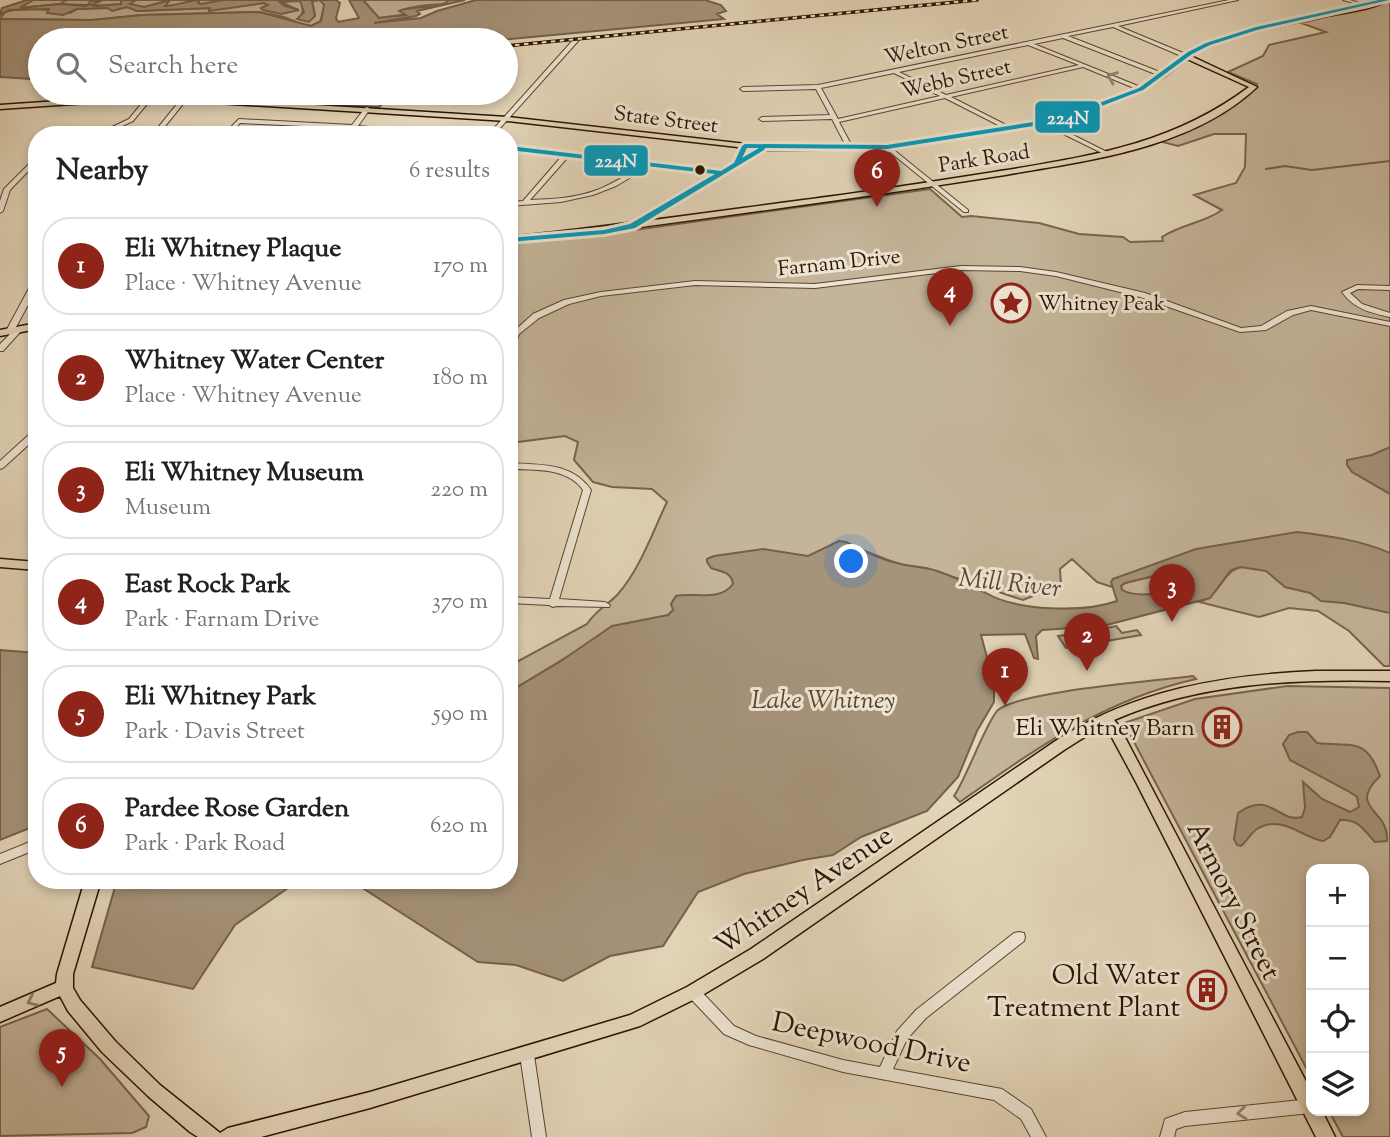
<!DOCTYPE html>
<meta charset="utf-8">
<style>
body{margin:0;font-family:"Sorts Mill Goudy",serif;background:#f2f2f2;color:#222}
.controls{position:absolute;right:21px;bottom:21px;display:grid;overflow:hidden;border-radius:14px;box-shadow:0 4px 10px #0003}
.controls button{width:63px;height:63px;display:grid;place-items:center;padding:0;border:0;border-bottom:2px solid #e0e0e0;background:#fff;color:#222;font:35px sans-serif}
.you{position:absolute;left:852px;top:562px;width:24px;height:24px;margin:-18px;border:5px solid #fff;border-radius:50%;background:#1a73e8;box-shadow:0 0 0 10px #1a73e833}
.badge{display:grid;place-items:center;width:46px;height:46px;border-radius:50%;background:#8f2418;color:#fff;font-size:23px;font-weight:700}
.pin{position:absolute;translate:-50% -58px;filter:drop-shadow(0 2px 4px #0008)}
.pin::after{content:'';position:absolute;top:37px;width:24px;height:21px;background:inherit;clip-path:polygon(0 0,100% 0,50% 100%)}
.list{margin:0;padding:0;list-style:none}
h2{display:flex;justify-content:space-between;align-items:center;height:91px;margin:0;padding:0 28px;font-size:30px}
h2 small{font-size:23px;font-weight:400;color:#767676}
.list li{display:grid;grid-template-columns:46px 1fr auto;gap:21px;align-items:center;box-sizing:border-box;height:98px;margin:0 14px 14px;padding:0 14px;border:2px solid #e0e0e0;border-radius:28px}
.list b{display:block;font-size:26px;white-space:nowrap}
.list p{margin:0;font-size:23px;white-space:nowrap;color:#767676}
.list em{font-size:23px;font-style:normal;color:#767676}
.icon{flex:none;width:38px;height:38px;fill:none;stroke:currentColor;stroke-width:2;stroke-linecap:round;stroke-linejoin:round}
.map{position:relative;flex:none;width:1390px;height:1137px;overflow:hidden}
.search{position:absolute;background:#fff;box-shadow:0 4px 10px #0003;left:28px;top:28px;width:490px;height:77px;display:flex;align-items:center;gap:18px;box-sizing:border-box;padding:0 24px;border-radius:38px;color:#767676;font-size:26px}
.panel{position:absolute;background:#fff;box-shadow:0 4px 10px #0003;left:28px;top:126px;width:490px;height:763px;border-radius:28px}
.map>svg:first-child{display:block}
.green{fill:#c4b499;stroke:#78644e;stroke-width:2}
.water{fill:#a5937a;stroke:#75604a;stroke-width:2;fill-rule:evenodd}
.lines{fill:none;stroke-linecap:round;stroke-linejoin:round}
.stream{stroke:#75604a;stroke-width:2}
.minor-casing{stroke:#5a4430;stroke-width:2}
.major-casing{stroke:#2c1302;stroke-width:3}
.minor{fill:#ede4d1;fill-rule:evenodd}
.major{fill:#e3d5b8;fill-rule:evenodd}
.rail-casing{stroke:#2c1302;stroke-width:3.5}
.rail{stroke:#ede4d1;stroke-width:2;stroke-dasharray:4.5;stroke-linecap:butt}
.bus-1-casing{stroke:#ede4d1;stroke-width:6}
.bus-1{fill:#049aba;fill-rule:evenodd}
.oneway{stroke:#968674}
.oneway2{stroke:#917e66}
.bus-dot{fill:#2c1302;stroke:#ede4d1;stroke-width:2.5}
.labels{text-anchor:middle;stroke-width:6;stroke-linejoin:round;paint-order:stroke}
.far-street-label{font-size:21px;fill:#2c1302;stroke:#ede4d1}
.far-poi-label{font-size:21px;fill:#2c1302;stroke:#ede4d1;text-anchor:start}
.poi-label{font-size:24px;fill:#2c1302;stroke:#ede4d1;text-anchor:end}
.water-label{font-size:26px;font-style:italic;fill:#5c4632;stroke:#ede4d1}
.near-street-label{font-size:28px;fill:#2c1302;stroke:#ede4d1}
.near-poi-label{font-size:28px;fill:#2c1302;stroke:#ede4d1;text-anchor:end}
.line-badge{stroke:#ede4d1;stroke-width:2.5}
.badge-label{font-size:19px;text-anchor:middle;font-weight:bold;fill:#fff}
</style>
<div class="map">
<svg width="1390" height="1137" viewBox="0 0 1390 1137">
<rect width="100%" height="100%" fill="#e3d5b8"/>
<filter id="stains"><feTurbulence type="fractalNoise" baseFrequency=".00286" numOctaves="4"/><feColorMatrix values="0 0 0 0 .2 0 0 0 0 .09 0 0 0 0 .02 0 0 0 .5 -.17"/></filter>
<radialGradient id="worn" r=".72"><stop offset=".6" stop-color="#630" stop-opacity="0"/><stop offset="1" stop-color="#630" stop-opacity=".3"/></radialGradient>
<path class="green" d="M 33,0 L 312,0 L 301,1 L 303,6 L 302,15 L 315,16 L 312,1 L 320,0 L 325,5 L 320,22 L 311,26 L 303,25 L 284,17 L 259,12 L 142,15 L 92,20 L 0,19 L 5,12 C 25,6 49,10 70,13 L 77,9 L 128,7 L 137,11 L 211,8 L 210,10 L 264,3 L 269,5 L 268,7 L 262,8 L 298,10 L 279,1 L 143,7 L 59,4 L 19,8 Z
M 363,0 L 449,0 L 446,4 C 436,4 408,6 400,11 L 409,14 L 379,18 Z
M 1390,1 L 1390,666 L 1384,666 L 1349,631 L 1318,611 L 1289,608 L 1259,617 L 1199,602 C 1222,595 1221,571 1242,567 L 1177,557 L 1113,579 L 1112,587 L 1097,582 L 1072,559 L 1060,569 L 1061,585 L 1023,600 L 926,568 L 901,565 L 839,541 L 754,587 L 582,648 L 509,692 L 509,666 L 587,624 C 596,610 608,605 618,594 C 640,569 653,531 667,502 L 652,489 L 612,487 L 593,482 L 574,460 L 578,442 L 565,436 L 509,443 L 509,243 L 606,234 L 930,189 L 962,217 L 971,216 L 1039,223 L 1079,234 L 1123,237 L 1130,242 L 1163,241 L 1162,237 C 1182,224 1204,223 1222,210 L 1194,195 L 1236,183 L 1245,167 L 1246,134 L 1214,134 L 1178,146 L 1155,140 C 1181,129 1244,109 1257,84 L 1228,72 L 1263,56 L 1269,45 L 1326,32 L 1301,23 Z
M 346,93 L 394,93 L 379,107 L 337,105 Z
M 1179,570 L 1189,573 L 1193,580 C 1187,587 1185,584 1178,587 C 1160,593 1140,600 1122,590 L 1121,586 L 1125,583 Z
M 1116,626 L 1122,633 L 1137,630 L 1141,635 L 1066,648 L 1058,636 L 1073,634 L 1073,630 L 1093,631 Z
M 1193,676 L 1196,679 C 1103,700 1037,748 960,802 L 954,796 C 967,777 987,720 998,710 C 1021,691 1157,681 1193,676 Z
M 1287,686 L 1390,688 L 1390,1137 L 1343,1137 L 1329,1111 L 1364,1111 L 1364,869 L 1311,869 L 1311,1077 L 1124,723 L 1195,699 Z
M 47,1009 L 100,1059 L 149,1116 L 146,1127 L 132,1133 L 0,1136 L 0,1027 Z"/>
<path class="water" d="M 27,0 L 33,0 L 20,8 L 60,4 L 85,6 L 89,4 L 90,1 L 103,0 L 91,5 L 95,6 L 121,4 L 121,0 L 136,0 L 130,4 L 144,7 L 170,0 L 165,6 C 177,6 189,0 200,0 L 198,3 L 201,4 L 224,0 L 319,0 L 312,1 L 315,16 L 309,22 L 297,19 L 304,12 L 300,1 L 280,2 L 285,6 L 299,10 L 281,14 L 263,10 L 261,8 L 268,5 L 264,3 L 209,11 L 210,8 L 137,11 L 127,7 L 112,11 L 108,8 L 77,9 L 63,15 L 47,13 L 49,9 L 9,10 L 0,15 L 2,8 Z
M 320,0 L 336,0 L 340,3 L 336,18 L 338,22 L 359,18 L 349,0 L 363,0 L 379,18 L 406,15 L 399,11 C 413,5 441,10 449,0 L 465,0 L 417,11 L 420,14 L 416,16 L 374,23 L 421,18 L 437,11 L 476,0 L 705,0 L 721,5 L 726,11 L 717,14 L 724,19 L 500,40 L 319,40 L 322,29 L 318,30 L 314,38 L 300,40 L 40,40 L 40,82 L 32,79 L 0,77 L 0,19 L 92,20 L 142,15 L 259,12 L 311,26 L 321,21 L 324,5 Z
M 1390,447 L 1390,494 L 1352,472 L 1347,465 L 1347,460 L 1372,455 Z
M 1297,532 C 1330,536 1360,540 1390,553 L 1390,613 L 1344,603 L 1321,601 L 1310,593 L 1285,587 L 1266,571 L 1240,567 L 1231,570 L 1210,598 L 1103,626 L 1042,630 L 1036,636 L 1038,659 L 1034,658 L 1025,634 L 981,635 L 994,683 L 994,702 L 977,731 L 958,777 L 927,811 L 861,837 L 833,855 L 803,860 L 744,874 L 698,892 L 663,946 L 610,956 L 563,981 L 516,965 L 478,962 L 350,880 L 509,880 L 509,692 L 561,661 L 612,626 L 668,615 L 673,610 L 671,604 L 676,596 C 694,592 720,602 733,584 C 731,571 721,572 711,568 L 707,562 L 707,559 L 714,556 L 763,549 L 808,556 L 839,541 L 846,542 C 863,551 882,560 901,564 C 913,567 925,567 937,571 C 955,577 969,584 986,593 C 1017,611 1083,613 1117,601 L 1111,582 L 1113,579 L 1196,549 ZM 1179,570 L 1188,573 L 1193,580 C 1182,593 1138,599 1122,590 L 1121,586 L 1125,583 Z
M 0,650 L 37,653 L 37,825 L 0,840 Z
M 1298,732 L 1307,732 L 1317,743 C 1351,747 1366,736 1380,776 C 1346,809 1390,809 1387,841 L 1375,842 C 1363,830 1360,819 1340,820 L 1330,837 L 1323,841 C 1301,837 1282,814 1257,829 C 1251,833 1247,841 1241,846 L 1237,845 L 1234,839 L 1238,813 C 1271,790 1277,823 1302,817 L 1305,808 L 1303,782 L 1322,799 L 1350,812 L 1359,807 L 1357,797 L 1348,791 L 1290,760 L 1283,744 L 1289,735 Z
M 117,880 L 306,880 L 288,888 L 235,925 L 193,989 L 92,967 Z"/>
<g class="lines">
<path class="stream" d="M 60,4 L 67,0
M 1266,169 L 1285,166 L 1312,170 L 1390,161"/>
<defs>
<path id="minor" d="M 1229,0 L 1238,0 L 1118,26 L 1188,55 L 1188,57 L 1186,58 L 1113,27 L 1068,36 L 1165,74 L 1166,75 L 1163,77 L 1063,38 L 1034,44 L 1143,88 L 1143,90 L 1139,90 L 1083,67 L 951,97 L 1012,128 L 1013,129 L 1010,131 L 945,98 L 839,122 L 853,148 L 850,150 L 847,148 L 832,119 L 762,121 L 759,119 L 762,117 L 830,115 L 816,89 L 743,91 L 740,89 L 743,87 L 818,85 ZM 1028,45 L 1079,65 L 946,95 L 899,72 ZM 894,73 L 940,96 L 838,119 L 821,88 Z
M 1343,0 L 1350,0 L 1369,6 L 1367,7 Z
M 574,39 L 579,40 L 494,135 L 488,135 Z
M 146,98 L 151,99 L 133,121 L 103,135 L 95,135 L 129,119 Z
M 182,98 L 187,99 L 158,135 L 152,135 Z
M 367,107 L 370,109 L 358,126 L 369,127 L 390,135 L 381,135 L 366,130 L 310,127 L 302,135 L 296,135 L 304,126 L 240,123 L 229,135 L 223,135 L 239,119 L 352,125 L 365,108 Z
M 1043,122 L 1047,122 L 1111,154 L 1106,155 L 1043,124 Z
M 37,141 L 37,150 L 34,148 L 34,143 Z
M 509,146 L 722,171 L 763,147 L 768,148 L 633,228 L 631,227 L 631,225 L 716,174 L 650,166 L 616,186 L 593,195 L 561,202 L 509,206 L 509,202 L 523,201 L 562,156 L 509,150 ZM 568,157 L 643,165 C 628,174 613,184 597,190 C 576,198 553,199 530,200 Z
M 885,146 L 889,146 L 968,210 L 968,212 L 964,212 L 885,148 Z
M 37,156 L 37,162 L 10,190 L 3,211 L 0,213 L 0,201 L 4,189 Z
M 961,266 L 1020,267 L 1056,272 L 1145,293 L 1241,328 L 1261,326 L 1287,311 L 1311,306 L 1390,322 L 1390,326 L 1311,310 L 1293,315 L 1266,330 L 1240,332 L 1140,297 L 1056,276 L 1020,271 L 961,270 L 815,288 L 695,285 L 601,296 L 569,304 L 539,318 L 519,334 L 513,350 L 509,352 L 509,340 L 512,333 L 533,314 L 564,300 L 601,292 L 695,281 L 815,284 Z
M 34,279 L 37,279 L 37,288 L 15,329 L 18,328 L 22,330 L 3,351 L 0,351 L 0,344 L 11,333 L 6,331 Z
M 1357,285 L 1390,286 L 1390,290 L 1358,289 L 1350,293 L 1362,304 L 1390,313 L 1390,317 C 1371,313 1354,309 1342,292 Z
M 509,356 L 513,358 L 513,375 L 509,377 Z
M 34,430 L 37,430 L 37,437 L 3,468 L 0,469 L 0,461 Z
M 509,463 C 540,465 572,462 591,490 L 559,599 L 605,602 L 610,605 L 609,607 L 557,606 L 553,607 L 549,605 L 509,603 L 509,597 L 550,599 L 583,490 C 567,467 534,470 509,469 Z
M 37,839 L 37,849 L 0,864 L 0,854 Z
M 1019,932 L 1024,933 L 1025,937 L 1024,941 L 926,1018 L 907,1039 L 893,1069 L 1002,1089 L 1031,1109 L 1046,1137 L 1031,1137 L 1021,1119 L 994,1100 L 843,1072 L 749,1045 L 724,1034 L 688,996 L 686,992 L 688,988 L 693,986 L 698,988 L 734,1026 L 756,1036 L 843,1060 L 880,1067 L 897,1031 L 916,1010 L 1014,933 Z
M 527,1049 L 532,1051 L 534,1055 L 546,1137 L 532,1137 L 520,1055 L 522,1051 Z
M 1310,1099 L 1311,1111 L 1315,1111 L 1310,1113 L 1185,1126 L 1176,1129 L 1174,1137 L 1160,1137 L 1165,1119 L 1185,1112 Z"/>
<path id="major" d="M 1380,0 L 1389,0 C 1371,10 1347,12 1327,16 C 1281,26 1234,33 1192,54 L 1191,56 L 1257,87 C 1191,149 1090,160 1005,175 C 947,184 889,193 831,201 C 724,216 617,231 509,243 L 509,237 C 618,226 726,210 834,196 C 892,188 949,179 1007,170 C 1097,155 1174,143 1249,87 L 1187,59 L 1165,76 L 1143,90 L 1063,122 L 887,149 L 765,150 L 507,121 L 184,101 L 103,102 L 0,109 L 0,105 L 103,98 L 184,97 L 507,117 L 765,146 L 887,145 L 1058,118 L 1139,88 L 1161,74 L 1188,52 L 1206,43 L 1256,27 L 1363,5 Z
M 37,323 L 37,329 L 0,336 L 0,330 Z
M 0,559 L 37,562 L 37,570 L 0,567 Z
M 1316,671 L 1390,671 L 1390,681 C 1295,679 1202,682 1114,720 L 1119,726 L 1311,1091 L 1311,1111 L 1322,1111 L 1335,1137 L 1316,1137 L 1136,782 L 1109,732 L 1102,726 L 1064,750 L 763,959 L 699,997 L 640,1026 L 370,1108 L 261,1137 L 198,1137 L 190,1132 L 148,1096 L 102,1052 L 68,1011 L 60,996 L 0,1022 L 0,1007 L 56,983 L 57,974 L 85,880 L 101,880 L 73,974 L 73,988 L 80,1000 L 115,1041 L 160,1085 L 220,1133 L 228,1128 L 370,1092 L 630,1015 L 687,987 L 751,949 L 1054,742 C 1133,690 1223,675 1316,671 Z"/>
</defs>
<use href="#minor" class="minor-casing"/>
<use href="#major" class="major-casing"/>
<use href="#minor" class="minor"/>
<use href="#major" class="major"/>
<defs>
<path id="rail" d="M 506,46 L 977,0"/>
</defs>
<use href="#rail" class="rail-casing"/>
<use href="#rail" class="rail"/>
<defs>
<path id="bus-1" d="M 1379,0 L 1389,0 L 1257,30 L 1210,45 L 1192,54 L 1143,90 L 1060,122 L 887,149 L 765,148 L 764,150 L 635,228 L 604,234 L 509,242 L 509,238 L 604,230 L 630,224 L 715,174 L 509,150 L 509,146 L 721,171 L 734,163 L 742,146 L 745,144 L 887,145 L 1059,118 L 1139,88 L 1188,52 L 1206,43 L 1256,27 ZM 747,148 L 759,148 L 742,158 Z"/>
</defs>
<use href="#bus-1" class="bus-1-casing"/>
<use href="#bus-1" class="bus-1"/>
</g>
<defs><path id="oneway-chevron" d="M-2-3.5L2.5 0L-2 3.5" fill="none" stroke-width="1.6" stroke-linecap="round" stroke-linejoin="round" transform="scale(1.75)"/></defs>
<g class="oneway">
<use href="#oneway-chevron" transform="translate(1112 77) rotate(-158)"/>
<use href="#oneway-chevron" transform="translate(1242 1113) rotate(174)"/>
</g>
<use class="oneway2" href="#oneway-chevron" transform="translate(32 1001) rotate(156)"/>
<defs>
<symbol id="sight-ring" viewBox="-11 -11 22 22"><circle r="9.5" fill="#ede4d1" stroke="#8f2418" stroke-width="1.5"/><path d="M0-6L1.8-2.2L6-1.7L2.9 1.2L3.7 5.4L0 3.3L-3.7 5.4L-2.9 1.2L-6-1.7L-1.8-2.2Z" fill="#8f2418"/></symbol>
<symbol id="building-ring" viewBox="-11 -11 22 22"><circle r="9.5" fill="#ede4d1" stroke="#8f2418" stroke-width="1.5"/><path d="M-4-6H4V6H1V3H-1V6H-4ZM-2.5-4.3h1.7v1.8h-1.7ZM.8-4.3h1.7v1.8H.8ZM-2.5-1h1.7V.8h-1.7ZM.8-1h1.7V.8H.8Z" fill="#8f2418"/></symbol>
</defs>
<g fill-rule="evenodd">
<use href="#sight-ring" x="989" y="281" width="44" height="44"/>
<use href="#building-ring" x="1200" y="705" width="44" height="44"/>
<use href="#building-ring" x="1185" y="968" width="44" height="44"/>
</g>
<circle class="bus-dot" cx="700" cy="170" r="6"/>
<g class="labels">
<g class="far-street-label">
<text transform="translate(946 44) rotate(-12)" y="7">Welton Street</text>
<text transform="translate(956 78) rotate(-13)" y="7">Webb Street</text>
<text transform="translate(666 119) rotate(7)" y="7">State Street</text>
<text transform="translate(984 158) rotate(-9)" y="7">Park Road</text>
<text transform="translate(839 262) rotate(-6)" y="7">Farnam Drive</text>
</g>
<g class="far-poi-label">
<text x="1038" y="310">Whitney Peak</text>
</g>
<g class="poi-label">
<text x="1195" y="735">Eli Whitney Barn</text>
</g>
<g class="water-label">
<text transform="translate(1010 582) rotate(6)" y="9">Mill River</text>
<text x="823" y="708">Lake Whitney</text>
</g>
<g class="near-street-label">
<text transform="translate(803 889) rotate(-34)" y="10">Whitney Avenue</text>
<text transform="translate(1235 900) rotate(63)" y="10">Armory Street</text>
<text transform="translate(872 1041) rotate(12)" y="10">Deepwood Drive</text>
</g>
<g class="near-poi-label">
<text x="1180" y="984">Old Water<tspan x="1180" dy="32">Treatment Plant</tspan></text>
</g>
</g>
<g class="line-badge">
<rect x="1034" y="100" width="67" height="34" rx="7" fill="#049aba"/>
<rect x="583" y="144" width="66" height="33" rx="7" fill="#049aba"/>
</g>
<g class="badge-label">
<text x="1068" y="124">224N</text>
<text x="616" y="167">224N</text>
</g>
<rect width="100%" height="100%" filter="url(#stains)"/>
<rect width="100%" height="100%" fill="url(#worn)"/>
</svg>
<div class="controls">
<button>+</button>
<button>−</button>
<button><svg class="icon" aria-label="locate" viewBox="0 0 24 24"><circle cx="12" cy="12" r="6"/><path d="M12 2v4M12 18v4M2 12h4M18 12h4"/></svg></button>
<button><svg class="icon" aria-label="layers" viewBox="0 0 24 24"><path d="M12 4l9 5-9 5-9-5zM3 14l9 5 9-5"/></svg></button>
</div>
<div class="you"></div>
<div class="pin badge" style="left:1005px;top:706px">1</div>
<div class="pin badge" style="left:1087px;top:671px">2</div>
<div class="pin badge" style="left:1172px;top:622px">3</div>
<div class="pin badge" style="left:950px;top:326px">4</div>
<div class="pin badge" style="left:62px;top:1087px">5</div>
<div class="pin badge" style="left:877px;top:207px">6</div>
<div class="search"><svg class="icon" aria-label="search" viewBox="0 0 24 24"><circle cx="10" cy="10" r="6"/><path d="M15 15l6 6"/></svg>Search here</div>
<section class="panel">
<h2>Nearby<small>6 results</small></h2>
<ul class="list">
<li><span class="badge">1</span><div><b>Eli Whitney Plaque</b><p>Place · Whitney Avenue</p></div><em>170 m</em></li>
<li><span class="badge">2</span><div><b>Whitney Water Center</b><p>Place · Whitney Avenue</p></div><em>180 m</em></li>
<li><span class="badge">3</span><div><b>Eli Whitney Museum</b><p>Museum</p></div><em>220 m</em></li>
<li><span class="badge">4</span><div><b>East Rock Park</b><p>Park · Farnam Drive</p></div><em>370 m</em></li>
<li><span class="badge">5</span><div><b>Eli Whitney Park</b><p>Park · Davis Street</p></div><em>590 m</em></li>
<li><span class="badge">6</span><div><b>Pardee Rose Garden</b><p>Park · Park Road</p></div><em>620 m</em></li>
</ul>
</section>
</div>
